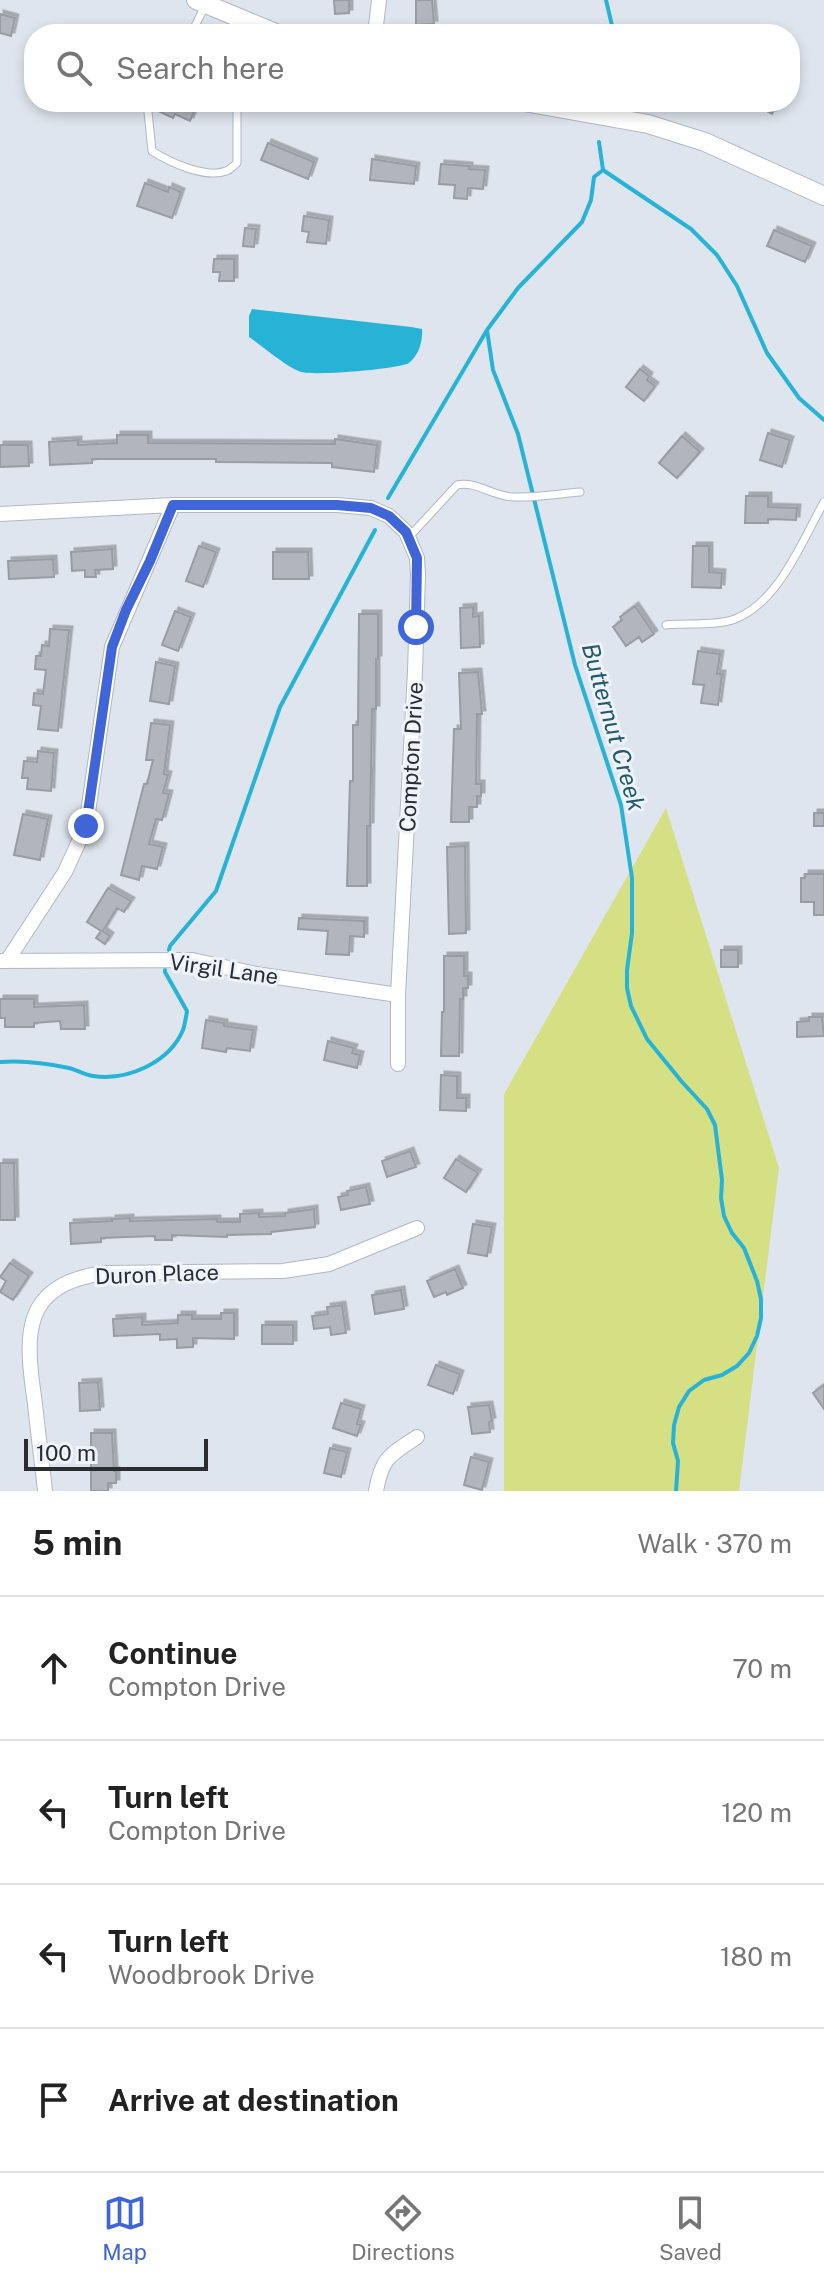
<!DOCTYPE html>
<meta charset="utf-8">
<style>
body{margin:0;font-family:"Public Sans",sans-serif;background:#f6f6f6;color:#222}
.scale{position:absolute;left:24px;bottom:20px;width:184px;box-sizing:border-box;padding-left:8px;border:4px solid #2a2c30;border-top:0;font-size:22px;line-height:28px;white-space:nowrap;color:#2a2c30;-webkit-text-stroke:6px #edf2fb;paint-order:stroke}
.stop{position:absolute;width:24px;height:24px;margin:-18px;border:6px solid #4065d7;border-radius:50%;background:#fff}
.stop.end{background:#4065d7;border-color:#fff;box-shadow:0 2px 8px #0008}
.list{margin:0;padding:0;list-style:none}
h2{display:flex;justify-content:space-between;align-items:center;height:104px;margin:0;padding:0 32px;font-size:34px}
h2 small{font-size:26px;font-weight:400;color:#767676}
.list li{display:grid;grid-template-columns:52px 1fr auto;gap:24px;align-items:center;box-sizing:border-box;height:144px;padding:0 32px;border-top:2px solid #e0e0e0}
.list b{display:block;font-size:30px;white-space:nowrap}
.list p{margin:0;font-size:26px;white-space:nowrap;color:#767676}
.list em{font-size:26px;font-style:normal;color:#767676}
.icon{flex:none;width:44px;height:44px;fill:none;stroke:currentColor;stroke-width:2;stroke-linecap:round;stroke-linejoin:round}
.map{position:relative;flex:none;width:824px;height:1491px;overflow:hidden}
.search{position:absolute;background:#fff;box-shadow:0 4px 12px #0003;left:24px;right:24px;top:24px;height:88px;display:flex;align-items:center;gap:20px;box-sizing:border-box;padding:0 28px;border-radius:32px;color:#767676;font-size:30px}
.sheet{height:680px;background:#fff}
nav{display:flex;justify-content:space-around;align-items:center;box-sizing:border-box;height:112px;border-top:2px solid #e0e0e0;background:#fff;font-size:22px;color:#767676}
nav a{display:grid;justify-items:center;gap:4px}
nav .on{color:#4065d7}
.map>svg:first-child{display:block}
.green{fill:#d5df83}
.water{fill:#26b3d6}
.lines{fill:none;stroke-linecap:round;stroke-linejoin:round}
.stream{stroke:#26b3d6;stroke-width:4}
.building{fill:#b1b6be;stroke:#989ca5;stroke-width:2;filter:url(#shadow)}
.service-casing{stroke:#b2b7c0;stroke-width:9}
.minor-casing{stroke:#b2b7c0;stroke-width:16}
.tertiary-casing{stroke:#b2b7c0;stroke-width:20}
.service{stroke:#fff;stroke-width:7}
.minor{stroke:#fff;stroke-width:14}
.tertiary{stroke:#fff;stroke-width:18}
.route{stroke:#4065d7;stroke-width:10}
.labels{text-anchor:middle;stroke-width:6;stroke-linejoin:round;paint-order:stroke}
.street-label{font-size:22px;fill:#2a2c30;stroke:#edf2fb}
.water-label{font-size:24px;font-style:italic;fill:#245968;stroke:#edf2fb}
</style>
<div class="map">
<svg width="824" height="1491" viewBox="0 0 824 1491">
<defs>
<filter id="shadow"><feDropShadow dx="3.5" dy="-3.5" stdDeviation="0" flood-color="#0004"/></filter>
</defs>
<rect width="100%" height="100%" fill="#dfe5ee"/>
<path class="green" d="M 666,808 L 779,1168 L 739,1491 L 504,1491 L 504,1094 Z"/>
<path class="water" d="M 252,309 L 411,327 L 422,329 C 423,341 419,355 409,363 C 399,369 315,376 302,372 C 290,370 261,345 249,337 L 249,316 Z"/>
<g class="lines">
<path class="stream" d="M 606,0 L 614,34
M 599,142 L 603,170
M 603,170 L 691,229 L 717,255 L 737,286 L 767,353 L 799,398 L 824,420
M 487,330 L 493,370 L 518,434 L 575,665 L 621,805 L 632,878 L 632,933 L 627,970 L 627,988 L 631,1006 L 647,1039 L 682,1082 L 707,1109 L 715,1125 L 722,1180 L 721,1198 L 724,1216 L 732,1233 L 744,1248 L 757,1281 L 761,1299 L 761,1318 L 757,1336 L 749,1353 L 737,1366 L 722,1375 L 704,1380 L 689,1391 L 679,1407 L 674,1425 L 673,1443 L 678,1461 L 676,1491
M 388,498 L 487,330 L 518,288 L 582,222 L 591,200 L 594,177 L 603,170
M 169,950 L 170,946 L 216,891 L 280,707 L 375,530
M 0,1062 C 24,1060 46,1063 69,1068 C 77,1070 85,1075 93,1076 C 127,1081 169,1063 183,1030 C 185,1024 186,1017 187,1011 L 165,972 L 165,970"/>
</g>
<path class="building" d="M 334,0 L 349,0 L 349,13 L 335,14 Z
M 416,0 L 432,0 L 434,24 L 416,25 Z
M 0,14 L 15,18 L 11,36 L 0,33 Z
M 159,102 L 198,102 L 190,121 L 175,114 L 173,118 L 156,110 Z
M 750,102 L 778,102 L 772,114 Z
M 268,143 L 314,162 L 308,179 L 261,160 Z
M 372,159 L 416,166 L 414,184 L 370,180 Z
M 441,164 L 469,166 L 469,169 L 485,170 L 483,189 L 468,188 L 467,199 L 454,198 L 455,185 L 439,184 Z
M 145,183 L 168,192 L 169,187 L 181,192 L 172,218 L 137,206 Z
M 304,216 L 329,220 L 326,244 L 307,242 L 309,232 L 302,231 Z
M 245,228 L 256,229 L 254,247 L 243,246 Z
M 774,230 L 812,246 L 805,262 L 767,246 Z
M 214,259 L 234,259 L 234,281 L 219,281 L 220,272 L 213,272 Z
M 640,369 L 649,376 L 647,380 L 655,386 L 644,401 L 626,387 Z
M 768,433 L 790,440 L 782,467 L 760,460 Z
M 117,435 L 148,435 L 148,443 L 335,444 L 335,439 L 377,445 L 374,472 L 332,467 L 332,463 L 216,462 L 216,459 L 92,459 L 92,463 L 50,465 L 49,442 L 78,440 L 78,445 L 117,443 Z
M 682,436 L 700,452 L 677,478 L 659,463 Z
M 0,445 L 28,445 L 29,466 L 0,467 Z
M 746,496 L 768,496 L 768,507 L 797,508 L 796,520 L 768,519 L 768,523 L 745,523 Z
M 199,546 L 216,552 L 203,587 L 186,581 Z
M 693,546 L 709,546 L 709,572 L 722,573 L 721,588 L 692,587 Z
M 112,549 L 113,569 L 95,570 L 96,577 L 85,577 L 85,570 L 72,571 L 71,552 Z
M 273,552 L 308,552 L 309,579 L 273,579 Z
M 53,559 L 54,577 L 9,579 L 8,561 Z
M 635,606 L 654,634 L 642,642 L 639,637 L 626,646 L 613,627 L 622,620 L 620,617 Z
M 473,607 L 473,617 L 479,616 L 480,647 L 461,648 L 460,608 Z
M 175,611 L 191,617 L 178,651 L 162,645 Z
M 359,614 L 378,614 L 378,659 L 376,659 L 376,709 L 372,709 L 370,826 L 367,826 L 367,886 L 347,886 L 350,781 L 353,781 L 353,725 L 358,725 Z
M 50,629 L 69,630 L 58,731 L 38,729 L 41,706 L 33,705 L 34,693 L 43,694 L 46,670 L 35,669 L 36,656 L 41,656 L 42,645 L 49,646 Z
M 698,651 L 720,654 L 717,674 L 722,674 L 718,705 L 701,703 L 704,685 L 693,684 Z
M 156,662 L 175,666 L 169,704 L 150,701 Z
M 478,672 L 482,714 L 477,714 L 476,784 L 481,784 L 481,796 L 477,796 L 477,807 L 469,807 L 469,822 L 451,822 L 454,729 L 461,729 L 459,673 Z
M 151,723 L 170,725 L 164,774 L 168,775 L 163,793 L 169,794 L 162,820 L 156,819 L 149,844 L 163,847 L 157,869 L 142,866 L 139,880 L 121,875 L 144,784 L 147,784 L 153,760 L 146,760 Z
M 38,751 L 54,753 L 51,791 L 27,789 L 28,778 L 22,778 L 24,761 L 37,762 Z
M 814,813 L 824,813 L 824,826 L 814,826 Z
M 23,814 L 48,819 L 40,860 L 14,855 Z
M 465,846 L 466,933 L 449,934 L 447,847 Z
M 805,874 L 824,874 L 824,915 L 814,915 L 814,902 L 801,902 L 801,878 L 805,878 Z
M 108,888 L 131,901 L 124,912 L 117,908 L 103,931 L 110,936 L 105,944 L 96,938 L 101,931 L 87,922 Z
M 299,918 L 364,921 L 364,937 L 350,936 L 349,955 L 326,954 L 328,931 L 298,929 Z
M 721,950 L 738,950 L 738,967 L 721,967 Z
M 444,956 L 464,956 L 464,976 L 468,976 L 468,988 L 463,988 L 463,999 L 460,999 L 459,1056 L 441,1056 L 442,1012 L 444,1012 Z
M 0,999 L 34,999 L 34,1007 L 84,1005 L 85,1029 L 61,1029 L 60,1021 L 34,1023 L 34,1027 L 5,1027 L 5,1018 L 0,1018 Z
M 809,1017 L 822,1017 L 824,1036 L 797,1037 L 797,1022 L 809,1021 Z
M 206,1020 L 224,1023 L 224,1026 L 253,1030 L 250,1051 L 227,1048 L 226,1052 L 202,1048 Z
M 328,1041 L 354,1048 L 352,1053 L 360,1055 L 357,1068 L 324,1060 Z
M 441,1075 L 457,1076 L 457,1098 L 466,1098 L 466,1111 L 440,1110 Z
M 410,1151 L 416,1167 L 387,1177 L 382,1161 Z
M 456,1159 L 478,1173 L 466,1192 L 444,1178 Z
M 0,1163 L 14,1163 L 15,1220 L 0,1220 Z
M 366,1187 L 370,1204 L 341,1210 L 338,1197 L 348,1195 L 347,1191 Z
M 314,1209 L 315,1227 L 271,1232 L 271,1234 L 227,1235 L 227,1237 L 172,1235 L 172,1240 L 155,1240 L 155,1236 L 101,1238 L 101,1242 L 71,1244 L 70,1223 L 112,1221 L 112,1219 L 130,1218 L 130,1221 L 217,1219 L 217,1222 L 240,1222 L 240,1214 L 259,1213 L 259,1217 L 285,1216 L 285,1213 Z
M 473,1224 L 492,1227 L 487,1256 L 468,1253 Z
M 10,1263 L 29,1276 L 13,1300 L 0,1292 L 6,1281 L 0,1277 Z
M 455,1269 L 463,1288 L 447,1295 L 446,1292 L 434,1297 L 427,1281 Z
M 401,1290 L 404,1309 L 375,1314 L 372,1295 Z
M 342,1305 L 346,1333 L 331,1335 L 330,1327 L 314,1329 L 312,1316 L 328,1314 L 327,1307 Z
M 221,1313 L 234,1313 L 234,1339 L 193,1338 L 193,1347 L 177,1348 L 177,1339 L 160,1340 L 160,1334 L 114,1336 L 113,1319 L 142,1317 L 142,1325 L 178,1323 L 178,1315 L 192,1315 L 192,1319 L 221,1319 Z
M 262,1325 L 293,1325 L 293,1344 L 262,1344 Z
M 436,1365 L 460,1374 L 453,1394 L 428,1385 Z
M 98,1382 L 100,1410 L 80,1411 L 79,1383 Z
M 824,1385 L 824,1409 L 813,1393 Z
M 341,1403 L 361,1409 L 357,1424 L 361,1425 L 357,1436 L 333,1428 Z
M 489,1405 L 492,1421 L 489,1422 L 490,1432 L 472,1434 L 468,1407 Z
M 91,1433 L 112,1433 L 114,1471 L 116,1471 L 116,1483 L 108,1483 L 108,1491 L 91,1491 Z
M 330,1448 L 347,1452 L 341,1477 L 324,1473 Z
M 471,1457 L 489,1462 L 482,1490 L 464,1485 Z"/>
<g class="lines">
<defs>
<path id="service" d="M 191,34 L 205,6
M 147,102 L 152,151 C 169,162 206,179 226,171 C 230,170 233,166 237,163 L 237,102
M 409,537 L 457,485 C 478,481 493,497 514,497 C 536,498 558,494 580,492
M 666,625 C 684,623 718,626 735,619 C 779,602 802,541 824,502"/>
<path id="minor" d="M 375,34 L 379,0
M 0,514 L 173,505 L 337,505 L 371,508 L 389,516 L 406,532 L 417,558 L 418,575 L 415,671 L 398,995 L 398,1064
M 0,961 L 192,960 L 256,974 L 398,995
M 7,961 L 65,872 L 86,826 L 112,647 L 173,505
M 45,1491 C 42,1462 38,1433 35,1404 C 25,1335 20,1285 104,1273 L 283,1271 L 329,1264 L 417,1228
M 376,1491 C 382,1457 390,1455 417,1437"/>
<path id="tertiary" d="M 196,0 L 278,34
M 524,102 L 648,124 L 705,142 L 824,196"/>
</defs>
<use href="#service" class="service-casing"/>
<use href="#minor" class="minor-casing"/>
<use href="#tertiary" class="tertiary-casing"/>
<use href="#service" class="service"/>
<use href="#minor" class="minor"/>
<use href="#tertiary" class="tertiary"/>
</g>
<g class="lines">
<path class="route" d="M 86,826 L 112,647 L 126,610 L 150,561 L 173,505 L 337,505 L 371,508 L 389,516 L 406,532 L 417,558 L 416,627"/>
</g>
<g class="labels">
<g class="street-label">
<text transform="translate(411 757) rotate(-87)" y="8">Compton Drive</text>
<text transform="translate(224 969) rotate(8)" y="8">Virgil Lane</text>
<text transform="translate(157 1274) rotate(-2)" y="8">Duron Place</text>
</g>
<g class="water-label">
<text transform="translate(613 727) rotate(74)" y="8">Butternut Creek</text>
</g>
</g>
</svg>
<div class="scale">100 m</div>
<div class="stop" style="left:416px;top:627px"></div>
<div class="stop end" style="left:86px;top:826px"></div>
<div class="search"><svg class="icon" aria-label="search" viewBox="0 0 24 24"><circle cx="10" cy="10" r="6"/><path d="M15 15l6 6"/></svg>Search here</div>
</div>
<section class="sheet">
<h2>5 min<small>Walk · 370 m</small></h2>
<ul class="list">
<li><svg class="icon" aria-label="ahead" viewBox="0 0 24 24"><path d="M12 20V5M6 11l6-6 6 6"/></svg><div><b>Continue</b><p>Compton Drive</p></div><em>70 m</em></li>
<li><svg class="icon" aria-label="left" viewBox="0 0 24 24"><path d="M17 20v-9H6M10 6l-5 5 5 5"/></svg><div><b>Turn left</b><p>Compton Drive</p></div><em>120 m</em></li>
<li><svg class="icon" aria-label="left" viewBox="0 0 24 24"><path d="M17 20v-9H6M10 6l-5 5 5 5"/></svg><div><b>Turn left</b><p>Woodbrook Drive</p></div><em>180 m</em></li>
<li><svg class="icon" aria-label="arrive" viewBox="0 0 24 24"><path d="M6 21V4h12l-3 4 3 4H6"/></svg><div><b>Arrive at destination</b></div></li>
</ul>
</section>
<nav>
<a class="on"><svg class="icon" aria-label="map" viewBox="0 0 24 24"><path d="M3 6l6-2 6 2 6-2v14l-6 2-6-2-6 2zM9 4v14M15 6v14"/></svg>Map</a>
<a><svg class="icon" aria-label="directions" viewBox="0 0 24 24"><path d="M12 3l9 9-9 9-9-9zM9 14v-3h6M13 9l2 2-2 2"/></svg>Directions</a>
<a><svg class="icon" aria-label="saved" viewBox="0 0 24 24"><path d="M7 4h10v16l-5-4-5 4z"/></svg>Saved</a>
</nav>
